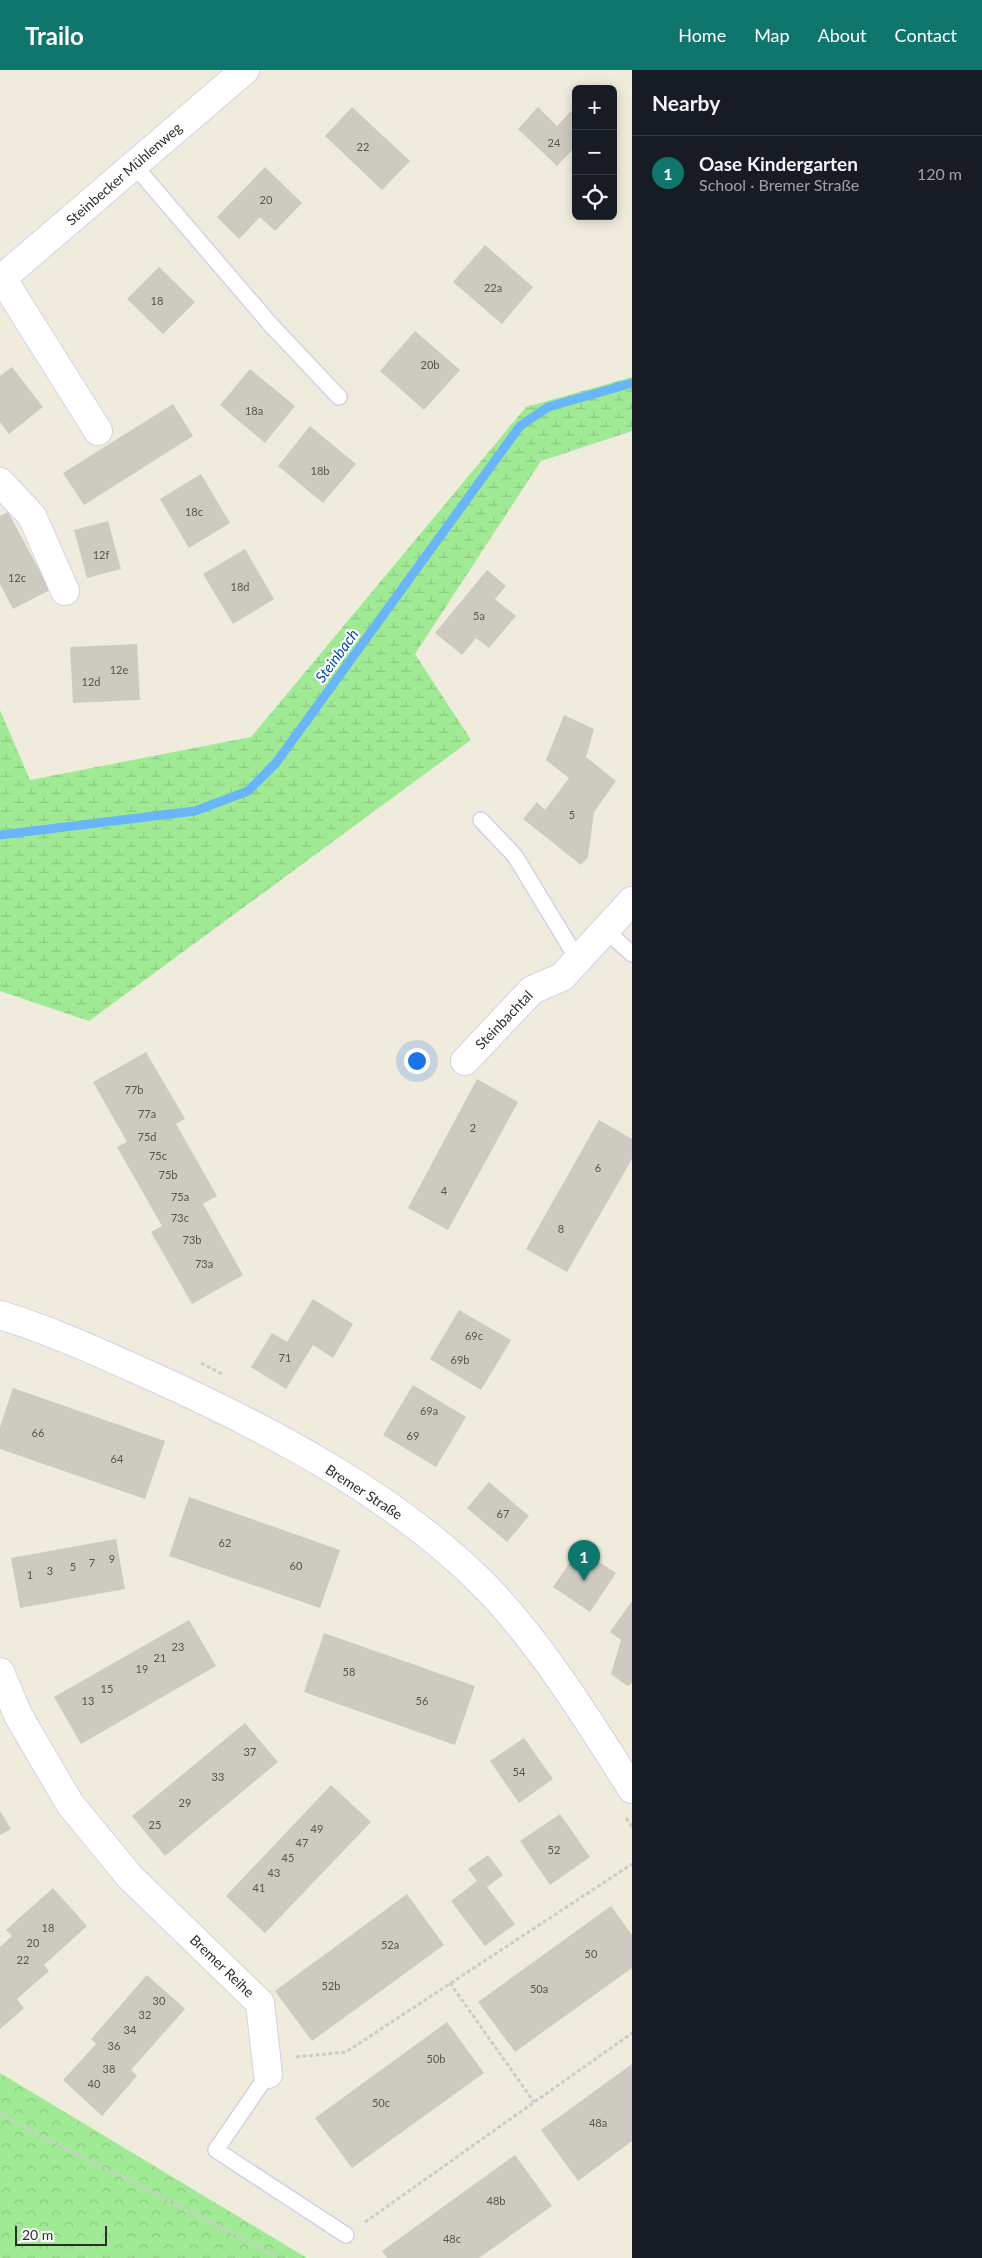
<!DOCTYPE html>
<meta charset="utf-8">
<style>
body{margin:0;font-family:Lato,sans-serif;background:#20242c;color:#f1f3f6}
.controls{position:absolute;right:15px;top:15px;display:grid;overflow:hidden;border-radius:8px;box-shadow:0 2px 12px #0003}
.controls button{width:45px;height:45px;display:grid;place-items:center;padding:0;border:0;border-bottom:1px solid #363941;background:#171b24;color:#f1f3f6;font:25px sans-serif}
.scale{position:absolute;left:15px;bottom:12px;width:92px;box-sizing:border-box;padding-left:5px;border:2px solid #2c2c2c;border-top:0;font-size:14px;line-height:18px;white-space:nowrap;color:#2c2c2c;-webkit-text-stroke:4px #fff;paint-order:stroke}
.you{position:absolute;left:416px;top:990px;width:18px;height:18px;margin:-12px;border:4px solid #fff;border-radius:50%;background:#1a73e8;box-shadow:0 0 0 8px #1a73e833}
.badge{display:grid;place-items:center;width:32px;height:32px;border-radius:50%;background:#0f766e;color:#fff;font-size:16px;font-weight:700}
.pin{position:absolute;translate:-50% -41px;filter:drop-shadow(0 1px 2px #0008)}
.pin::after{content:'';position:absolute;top:26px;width:18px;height:15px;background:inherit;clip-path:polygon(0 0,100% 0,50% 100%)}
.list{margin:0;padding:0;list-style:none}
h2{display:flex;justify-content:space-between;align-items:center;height:65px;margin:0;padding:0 20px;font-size:21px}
h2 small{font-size:16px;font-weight:400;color:#9ea1a6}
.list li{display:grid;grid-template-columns:32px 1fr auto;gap:15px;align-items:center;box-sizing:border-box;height:75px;padding:0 20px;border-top:1px solid #363941}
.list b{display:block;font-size:19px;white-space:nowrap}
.list p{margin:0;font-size:16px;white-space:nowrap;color:#9ea1a6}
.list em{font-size:16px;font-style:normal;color:#9ea1a6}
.icon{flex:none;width:28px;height:28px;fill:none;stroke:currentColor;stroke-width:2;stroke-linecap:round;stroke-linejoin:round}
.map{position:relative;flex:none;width:632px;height:2188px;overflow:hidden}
header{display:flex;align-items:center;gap:30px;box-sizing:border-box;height:70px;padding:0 25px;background:#0f766e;color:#fff}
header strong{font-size:24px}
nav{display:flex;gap:28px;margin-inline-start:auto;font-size:18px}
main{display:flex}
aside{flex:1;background:#171b24}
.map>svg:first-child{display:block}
.forest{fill:url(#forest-crowns)}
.wetland{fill:url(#wetland-marsh)}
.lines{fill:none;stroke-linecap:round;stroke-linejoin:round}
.stream{stroke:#68b6f9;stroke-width:9}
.building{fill:#cdcac0}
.lane-casing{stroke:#d2d2e6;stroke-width:18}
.street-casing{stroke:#d2d2e6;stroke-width:30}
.secondary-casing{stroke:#d2d2e6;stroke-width:30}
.path{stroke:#ccc;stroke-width:3;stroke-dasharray:4 2.5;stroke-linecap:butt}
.lane{stroke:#fff;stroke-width:15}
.street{stroke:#fff;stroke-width:28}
.secondary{stroke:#fff;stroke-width:28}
.labels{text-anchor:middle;stroke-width:4.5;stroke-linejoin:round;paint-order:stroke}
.number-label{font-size:11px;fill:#545451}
.street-label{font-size:14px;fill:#2c2c2c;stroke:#fff}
.water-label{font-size:15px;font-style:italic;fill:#014fab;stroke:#fff}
</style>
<header>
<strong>Trailo</strong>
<nav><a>Home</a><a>Map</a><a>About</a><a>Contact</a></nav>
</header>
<main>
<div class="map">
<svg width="632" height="2188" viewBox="0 0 632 2188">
<defs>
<pattern id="forest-crowns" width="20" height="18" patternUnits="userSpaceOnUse" patternTransform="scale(1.25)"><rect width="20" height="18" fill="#a1ea95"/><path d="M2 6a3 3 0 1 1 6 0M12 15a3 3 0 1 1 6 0" fill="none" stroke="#8bc981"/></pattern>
<pattern id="wetland-marsh" width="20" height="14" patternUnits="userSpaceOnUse" patternTransform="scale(1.25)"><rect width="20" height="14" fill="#a1ea95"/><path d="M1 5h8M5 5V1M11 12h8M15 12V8" fill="none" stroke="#8bc981"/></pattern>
</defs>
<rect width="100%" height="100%" fill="#efebdd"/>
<path class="forest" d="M 0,2003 L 307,2188 L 0,2188 Z"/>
<path class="wetland" d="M 632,307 L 632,361 L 541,391 L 415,584 L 471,670 L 89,951 L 0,921 L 0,640 L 30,710 L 251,667 L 526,337 Z"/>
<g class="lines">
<path class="stream" d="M 0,765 L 195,741 L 248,721 L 276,693 L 520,356 L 548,337 L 632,313"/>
</g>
<path class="building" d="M 352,37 L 410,91 L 382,120 L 325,66 Z
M 538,37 L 557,56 L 571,41 L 576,46 L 576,76 L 557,96 L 518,59 Z
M 265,97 L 302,133 L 275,161 L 260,147 L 239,169 L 217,147 Z
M 485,175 L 533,217 L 502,254 L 453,212 Z
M 159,197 L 195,232 L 163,264 L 127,229 Z
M 415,261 L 460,300 L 424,340 L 380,301 Z
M 12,297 L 43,337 L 9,364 L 0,352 L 0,306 Z
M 250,299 L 295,336 L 265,373 L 220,335 Z
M 173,334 L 193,366 L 84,435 L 63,403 Z
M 310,356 L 356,394 L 323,433 L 278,396 Z
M 201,404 L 230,453 L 189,478 L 160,429 Z
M 8,442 L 50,520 L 13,539 L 0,514 L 0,446 Z
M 108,451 L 121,499 L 87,508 L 74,460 Z
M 245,479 L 274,529 L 233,554 L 203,504 Z
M 487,500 L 506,516 L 495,529 L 516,546 L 489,578 L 476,568 L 462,585 L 435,563 Z
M 137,574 L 140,630 L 73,633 L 70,577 Z
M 564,645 L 594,659 L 586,687 L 616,711 L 594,742 L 588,787 L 581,795 L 523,749 L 537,732 L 545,740 L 569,708 L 546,690 Z
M 146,982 L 185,1049 L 176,1054 L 217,1126 L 203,1134 L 243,1205 L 192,1234 L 151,1162 L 162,1156 L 117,1077 L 127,1072 L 93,1012 Z
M 477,1009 L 518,1032 L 448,1160 L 408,1138 Z
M 599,1050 L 632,1069 L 632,1089 L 567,1202 L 526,1179 Z
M 313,1229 L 353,1254 L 333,1288 L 313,1275 L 286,1319 L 251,1297 L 272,1263 L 287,1272 Z
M 459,1240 L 511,1270 L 481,1320 L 430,1289 Z
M 413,1315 L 466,1347 L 436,1397 L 383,1365 Z
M 13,1318 L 165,1371 L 145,1429 L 0,1379 L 0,1357 Z
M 489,1412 L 529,1446 L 507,1472 L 467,1438 Z
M 189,1427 L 340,1480 L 320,1538 L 169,1486 Z
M 116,1469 L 125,1519 L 20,1538 L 11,1488 Z
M 579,1479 L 616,1503 L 590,1542 L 553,1517 Z
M 632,1531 L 632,1613 L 627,1616 L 611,1604 L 621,1570 L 610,1562 Z
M 189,1550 L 216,1596 L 81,1674 L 54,1627 Z
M 324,1563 L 475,1616 L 455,1675 L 304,1622 Z
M 245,1653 L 278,1692 L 165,1786 L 132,1746 Z
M 524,1668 L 553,1709 L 519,1733 L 490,1691 Z
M 331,1715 L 371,1752 L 265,1863 L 226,1826 Z
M 0,1741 L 11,1759 L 0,1765 Z
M 560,1744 L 590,1787 L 550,1815 L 520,1771 Z
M 488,1785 L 503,1805 L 487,1817 L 515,1854 L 485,1876 L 451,1831 L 477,1811 L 468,1799 Z
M 53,1818 L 87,1856 L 44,1895 L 49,1901 L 17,1929 L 24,1938 L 0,1959 L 0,1877 L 12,1866 L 6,1860 Z
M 407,1824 L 444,1875 L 312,1971 L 275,1921 Z
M 611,1836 L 632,1865 L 632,1898 L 515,1982 L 478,1932 Z
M 147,1905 L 185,1939 L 131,2000 L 137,2006 L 102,2046 L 63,2010 L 96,1974 L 91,1969 Z
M 447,1952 L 484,2003 L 352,2098 L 315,2048 Z
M 632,1994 L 632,2071 L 578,2111 L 541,2060 Z
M 515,2085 L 552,2136 L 479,2188 L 387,2188 L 382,2181 Z"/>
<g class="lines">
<defs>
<path id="lane" d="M 134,95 L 271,255 L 339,327
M 481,750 L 515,786 L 578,890
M 605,860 L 632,884
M 268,2004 L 216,2080 L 346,2165"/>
<path id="street" d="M 2,208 L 98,361
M 0,412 L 32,446 L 65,521
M 465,991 L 532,920 L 562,907 L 632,831
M 0,1602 L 18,1645 L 70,1734 L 130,1807 L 260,1933 L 268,2004"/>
<path id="secondary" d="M 0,210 L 245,0
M 0,1245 C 50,1260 100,1283 147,1304 C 265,1357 396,1425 487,1518 C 544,1578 588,1650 632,1719"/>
</defs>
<use href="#lane" class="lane-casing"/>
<use href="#street" class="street-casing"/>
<use href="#secondary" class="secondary-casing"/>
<path class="path" d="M 201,1293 L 224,1305
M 626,1748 L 632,1757
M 450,1913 L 534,2032
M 296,1987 L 346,1982 L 632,1794
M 0,2044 L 253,2174 L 277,2188
M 365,2152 L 632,1963"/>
<use href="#lane" class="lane"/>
<use href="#street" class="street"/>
<use href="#secondary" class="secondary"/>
</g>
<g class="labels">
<g class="number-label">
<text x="554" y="77">24</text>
<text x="363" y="81">22</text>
<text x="266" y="134">20</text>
<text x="493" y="222">22a</text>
<text x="157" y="235">18</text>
<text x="430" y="299">20b</text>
<text x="254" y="345">18a</text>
<text x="320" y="405">18b</text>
<text x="194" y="446">18c</text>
<text x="101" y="489">12f</text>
<text x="17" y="512">12c</text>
<text x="240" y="521">18d</text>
<text x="479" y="550">5a</text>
<text x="119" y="604">12e</text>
<text x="91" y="616">12d</text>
<text x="572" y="749">5</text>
<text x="134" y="1024">77b</text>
<text x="147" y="1048">77a</text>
<text x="473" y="1062">2</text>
<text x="147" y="1071">75d</text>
<text x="158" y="1090">75c</text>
<text x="598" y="1102">6</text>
<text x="168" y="1109">75b</text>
<text x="444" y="1125">4</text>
<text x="180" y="1131">75a</text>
<text x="180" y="1152">73c</text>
<text x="561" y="1163">8</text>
<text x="192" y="1174">73b</text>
<text x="204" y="1198">73a</text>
<text x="474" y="1270">69c</text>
<text x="285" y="1292">71</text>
<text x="460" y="1294">69b</text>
<text x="429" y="1345">69a</text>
<text x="38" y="1367">66</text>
<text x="413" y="1370">69</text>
<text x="117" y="1393">64</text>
<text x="503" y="1448">67</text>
<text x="225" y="1477">62</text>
<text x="112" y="1493">9</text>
<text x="92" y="1497">7</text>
<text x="296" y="1500">60</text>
<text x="73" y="1501">5</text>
<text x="50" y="1505">3</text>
<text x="30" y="1509">1</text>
<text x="178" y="1581">23</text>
<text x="160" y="1592">21</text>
<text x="142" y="1603">19</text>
<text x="349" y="1606">58</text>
<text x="107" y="1623">15</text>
<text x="88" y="1635">13</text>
<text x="422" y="1635">56</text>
<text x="250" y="1686">37</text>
<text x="519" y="1706">54</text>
<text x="218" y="1711">33</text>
<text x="185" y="1737">29</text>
<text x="155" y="1759">25</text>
<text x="317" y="1763">49</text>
<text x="302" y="1777">47</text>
<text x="554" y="1784">52</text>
<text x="288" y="1792">45</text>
<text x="274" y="1807">43</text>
<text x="259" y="1822">41</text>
<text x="48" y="1862">18</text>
<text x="33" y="1877">20</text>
<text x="390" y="1879">52a</text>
<text x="591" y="1888">50</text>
<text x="23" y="1894">22</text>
<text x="331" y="1920">52b</text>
<text x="539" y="1923">50a</text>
<text x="159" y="1935">30</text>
<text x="145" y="1949">32</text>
<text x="130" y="1964">34</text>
<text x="114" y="1980">36</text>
<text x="436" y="1993">50b</text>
<text x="109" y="2003">38</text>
<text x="94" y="2018">40</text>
<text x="381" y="2037">50c</text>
<text x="598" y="2057">48a</text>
<text x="496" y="2135">48b</text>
<text x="452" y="2173">48c</text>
</g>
<g class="street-label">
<text transform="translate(124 104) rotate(-41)" y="5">Steinbecker Mühlenweg</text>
<text transform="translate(504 950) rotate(-46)" y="5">Steinbachtal</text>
<text transform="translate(364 1422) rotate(33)" y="5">Bremer Straße</text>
<text transform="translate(222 1896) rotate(44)" y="5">Bremer Reihe</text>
</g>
<g class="water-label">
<text transform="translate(337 586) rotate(-54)" y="5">Steinbach</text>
</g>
</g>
</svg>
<div class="controls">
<button>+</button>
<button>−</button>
<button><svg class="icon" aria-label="locate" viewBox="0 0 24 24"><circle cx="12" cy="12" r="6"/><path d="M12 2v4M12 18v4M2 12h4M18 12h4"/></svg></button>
</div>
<div class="scale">20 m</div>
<div class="you"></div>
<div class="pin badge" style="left:584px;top:1511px">1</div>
</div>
<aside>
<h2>Nearby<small></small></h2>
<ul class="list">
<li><span class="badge">1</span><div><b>Oase Kindergarten</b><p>School · Bremer Straße</p></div><em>120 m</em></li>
</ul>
</aside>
</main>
